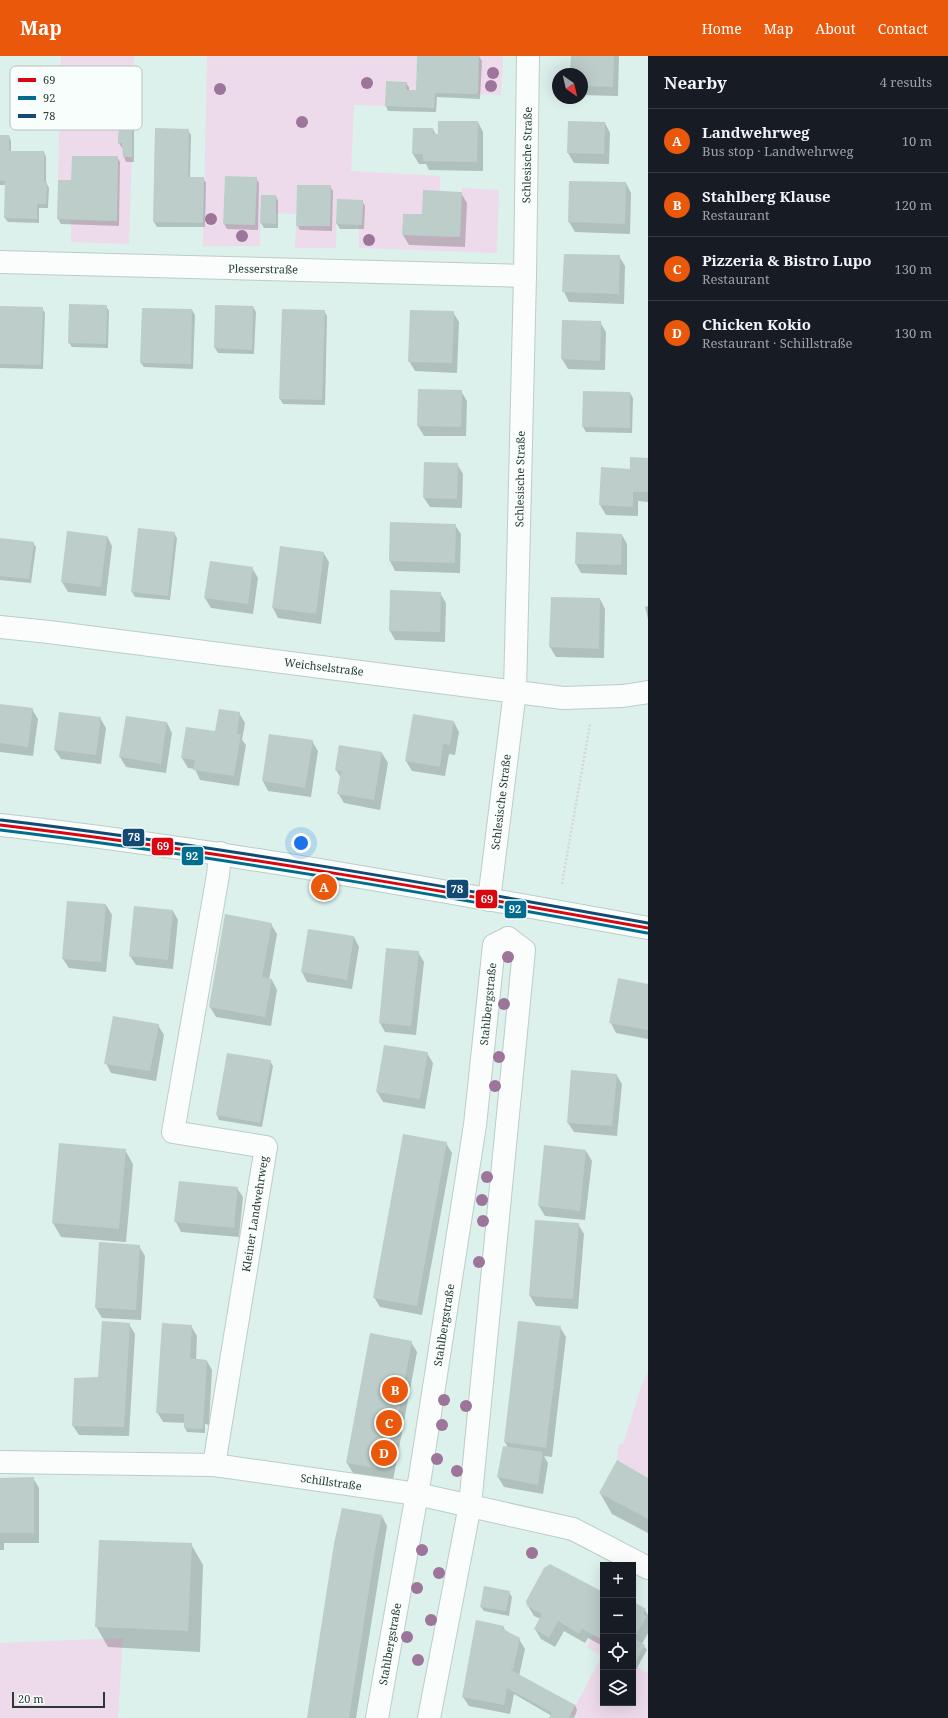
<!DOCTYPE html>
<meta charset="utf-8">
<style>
body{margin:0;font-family:"Noto Serif",serif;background:#242831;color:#f1f3f6}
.controls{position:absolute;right:12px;bottom:12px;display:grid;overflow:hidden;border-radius:0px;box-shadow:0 4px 16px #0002}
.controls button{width:36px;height:36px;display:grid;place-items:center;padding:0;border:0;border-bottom:1px solid #363941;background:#171b24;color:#f1f3f6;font:20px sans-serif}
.compass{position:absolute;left:552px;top:12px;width:36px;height:36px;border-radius:50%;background:#171b24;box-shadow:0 4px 16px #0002;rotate:146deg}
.scale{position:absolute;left:12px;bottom:10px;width:93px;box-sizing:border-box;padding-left:4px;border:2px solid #2c3a36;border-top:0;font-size:11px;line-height:14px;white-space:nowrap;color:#2c3a36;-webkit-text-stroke:3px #f7fefc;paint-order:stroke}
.you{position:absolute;left:301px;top:787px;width:14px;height:14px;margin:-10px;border:3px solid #fff;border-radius:50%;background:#1a73e8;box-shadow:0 0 0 6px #1a73e833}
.badge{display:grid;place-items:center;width:26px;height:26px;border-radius:50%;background:#ea580c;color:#fff;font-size:13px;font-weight:700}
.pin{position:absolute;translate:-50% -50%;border:2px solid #fff;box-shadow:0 1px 4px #0006}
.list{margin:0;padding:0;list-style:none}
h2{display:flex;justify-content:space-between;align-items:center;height:52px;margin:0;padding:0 16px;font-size:17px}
h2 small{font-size:13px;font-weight:400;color:#9ea1a6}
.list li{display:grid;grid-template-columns:26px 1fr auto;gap:12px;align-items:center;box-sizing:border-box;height:64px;padding:0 16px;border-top:1px solid #363941}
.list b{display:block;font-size:15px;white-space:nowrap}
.list p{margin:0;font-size:13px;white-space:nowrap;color:#9ea1a6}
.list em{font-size:13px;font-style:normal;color:#9ea1a6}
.icon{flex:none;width:22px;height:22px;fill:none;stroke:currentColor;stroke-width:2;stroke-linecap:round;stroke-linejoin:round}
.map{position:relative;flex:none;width:648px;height:1662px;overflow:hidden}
header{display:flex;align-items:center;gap:24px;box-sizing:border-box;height:56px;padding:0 20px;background:#ea580c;color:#fff}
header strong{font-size:19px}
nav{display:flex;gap:22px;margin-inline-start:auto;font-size:14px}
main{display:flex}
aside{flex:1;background:#171b24}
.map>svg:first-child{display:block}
.green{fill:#eddbeb;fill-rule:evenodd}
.shadow{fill:#0003}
.building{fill:#bdcdc9}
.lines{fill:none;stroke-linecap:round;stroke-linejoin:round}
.street-casing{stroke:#bccdc9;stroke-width:24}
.path{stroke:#d2d8d7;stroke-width:2.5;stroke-dasharray:2 2;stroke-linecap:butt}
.street{stroke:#fafdfc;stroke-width:22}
.bus-1-casing{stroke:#f7fefc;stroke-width:6}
.bus-2-casing{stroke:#f7fefc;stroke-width:6}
.bus-3-casing{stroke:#f7fefc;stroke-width:6}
.bus-1{stroke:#da0710;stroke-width:3}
.bus-2{stroke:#006d8f;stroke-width:3}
.bus-3{stroke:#124a73;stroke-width:3}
.tree{fill:#9d759a}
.labels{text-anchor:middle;stroke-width:3;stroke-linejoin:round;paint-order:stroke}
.street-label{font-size:11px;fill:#2c3a36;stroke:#f7fefc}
.key{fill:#f7fefc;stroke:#bac3c1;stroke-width:1}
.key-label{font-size:11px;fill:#2c3a36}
.line-badge{stroke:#f7fefc;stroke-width:1.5}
.badge-label{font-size:11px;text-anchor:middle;font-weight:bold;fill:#fff}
</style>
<header>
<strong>Map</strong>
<nav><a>Home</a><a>Map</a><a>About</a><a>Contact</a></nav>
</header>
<main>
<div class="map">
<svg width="648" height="1662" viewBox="0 0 648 1662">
<rect width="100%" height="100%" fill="#dcf0ec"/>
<path class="green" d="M 61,0 L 134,0 L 132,57 L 118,88 L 122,87 L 123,101 L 132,101 L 129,188 L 71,186 L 71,164 L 117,165 L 118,100 L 72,100 L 71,124 L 58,124 Z
M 207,0 L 417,0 L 416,34 L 406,34 L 407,26 L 386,25 L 385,50 L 354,49 L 351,115 L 440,120 L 440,135 L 422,158 L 403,158 L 402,179 L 460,181 L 462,132 L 499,134 L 497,197 L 359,192 L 359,169 L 337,143 L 336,192 L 295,192 L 296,170 L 330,170 L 330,129 L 297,129 L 296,158 L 276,157 L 276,139 L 261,139 L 260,190 L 203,190 ZM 225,120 L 257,121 L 255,169 L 223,168 Z
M 479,0 L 503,0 L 501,39 L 478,38 Z
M 648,1315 L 648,1422 L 617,1404 L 619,1388 L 623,1388 L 641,1331 Z
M 593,1579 L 603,1584 L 603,1647 L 633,1647 L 633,1609 L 648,1617 L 648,1662 L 579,1662 L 571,1658 L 602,1600 L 587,1591 Z
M 123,1582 L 118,1662 L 0,1662 L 0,1587 Z"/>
<path class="shadow" d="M 418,0 L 479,0 L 482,5 L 480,43 L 437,41 L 436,56 L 388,55 L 386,50 L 406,27 L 409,31 L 409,35 L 417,35 Z
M 572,0 L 619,0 L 618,40 L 582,39 L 582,18 L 571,18 Z
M 131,58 L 134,63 L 134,106 L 126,106 L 124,101 L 123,92 L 122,92 L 119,87 Z
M 478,66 L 483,76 L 483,115 L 429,114 L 426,108 L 419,108 L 413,98 L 433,73 L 436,79 Z
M 605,67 L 610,77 L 609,108 L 574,107 L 568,97 Z
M 188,74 L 191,79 L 190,122 L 203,122 L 206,127 L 205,171 L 157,171 L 154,166 Z
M 0,80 L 9,80 L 11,85 L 11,96 L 44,96 L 46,101 L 46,126 L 49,132 L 48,152 L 39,152 L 39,167 L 8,166 L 5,162 L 6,129 L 0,129 Z
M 117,101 L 120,106 L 119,170 L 61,168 L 58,163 L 72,125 Z
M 256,122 L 259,127 L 258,174 L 227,173 L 224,168 Z
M 626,127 L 631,137 L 630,178 L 575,176 L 569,166 Z
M 330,130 L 333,135 L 332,175 L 300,174 L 297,169 Z
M 461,137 L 467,147 L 465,191 L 409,189 L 403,179 L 404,159 L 423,159 Z
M 276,140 L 278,145 L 278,172 L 264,172 L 261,167 Z
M 362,145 L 365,150 L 364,173 L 340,173 L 337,168 Z
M 565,199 L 619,200 L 625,210 L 624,248 L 569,246 L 564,236 Z
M 106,250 L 109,255 L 108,292 L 72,291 L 69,287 Z
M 216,250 L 253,251 L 256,256 L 254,298 L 218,297 L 215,292 Z
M 0,251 L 42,252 L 45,257 L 43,313 L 0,312 Z
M 192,254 L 195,259 L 193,313 L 144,311 L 141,307 Z
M 324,255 L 327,260 L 325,349 L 283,348 L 280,343 Z
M 453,256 L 459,266 L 457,317 L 415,315 L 409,305 Z
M 600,266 L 606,276 L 605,314 L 568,313 L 562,303 Z
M 461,335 L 467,345 L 466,380 L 424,380 L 418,370 Z
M 630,337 L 633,342 L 632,377 L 586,376 L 583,371 Z
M 648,403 L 648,446 L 638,445 L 638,460 L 606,459 L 600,449 L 631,414 Z
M 457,408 L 463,418 L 462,452 L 430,451 L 424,442 Z
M 391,467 L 455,469 L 461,478 L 460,517 L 395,515 L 390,505 Z
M 174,477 L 177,482 L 170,544 L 135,541 L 132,536 Z
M 622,479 L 627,488 L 627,519 L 581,517 L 576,508 Z
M 107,480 L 112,490 L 106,540 L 68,536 L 62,526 Z
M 0,483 L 33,487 L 36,491 L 31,527 L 0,524 Z
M 281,491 L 323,496 L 329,506 L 321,568 L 278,562 L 273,552 Z
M 252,512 L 258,522 L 253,558 L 211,552 L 205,542 Z
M 440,537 L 446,547 L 445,586 L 395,584 L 390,575 Z
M 552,542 L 600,543 L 605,553 L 604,602 L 556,601 L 550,591 Z
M 648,550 L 648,563 L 645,551 Z
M 0,649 L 32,653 L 38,663 L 33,700 L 0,696 Z
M 239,657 L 245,667 L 242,684 L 246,689 L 239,730 L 200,724 L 195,713 L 188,712 L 182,702 Z
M 414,659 L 454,666 L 459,676 L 455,699 L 449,698 L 445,720 L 412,715 L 406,705 Z
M 127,661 L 167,667 L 172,677 L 166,717 L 126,711 L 120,701 Z
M 100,662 L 106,672 L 101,708 L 61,703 L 55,694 Z
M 312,685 L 318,695 L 311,741 L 268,735 L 263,725 Z
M 340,690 L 382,697 L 388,707 L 380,754 L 344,747 L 338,737 L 341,722 L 336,714 Z
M 106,849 L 112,859 L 106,916 L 69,912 L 63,903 Z
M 173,855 L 178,864 L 173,913 L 136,909 L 130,900 Z
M 271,868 L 277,878 L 269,924 L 272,924 L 277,934 L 271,970 L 216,961 L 210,951 Z
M 309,874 L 354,881 L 359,891 L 352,933 L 307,926 L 302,916 Z
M 418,896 L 424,906 L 416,979 L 385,976 L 380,967 Z
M 648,929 L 648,983 L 616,977 L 611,967 Z
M 158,969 L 164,979 L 156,1025 L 111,1017 L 106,1007 Z
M 427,997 L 433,1007 L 425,1053 L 383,1046 L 377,1036 Z
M 270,1005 L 273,1010 L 262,1071 L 219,1064 L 217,1059 Z
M 616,1018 L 622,1028 L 617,1080 L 574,1076 L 568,1067 Z
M 446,1087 L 452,1097 L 422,1259 L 380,1251 L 374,1241 Z
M 125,1094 L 133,1108 L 126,1186 L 61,1181 L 53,1167 Z
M 586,1095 L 592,1105 L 585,1164 L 545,1160 L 539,1150 Z
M 237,1132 L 243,1141 L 239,1181 L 181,1176 L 176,1166 Z
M 536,1165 L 578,1168 L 584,1178 L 578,1253 L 536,1250 L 530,1240 Z
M 139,1190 L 145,1200 L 141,1264 L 102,1262 L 96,1252 Z
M 129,1268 L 135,1278 L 129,1380 L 79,1379 L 73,1370 Z
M 191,1270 L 197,1280 L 196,1304 L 207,1305 L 212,1314 L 209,1369 L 205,1368 L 205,1377 L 187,1376 L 185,1372 L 185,1367 L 163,1366 L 157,1356 Z
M 560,1271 L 566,1281 L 552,1401 L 544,1400 L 548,1407 L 543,1438 L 504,1431 L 498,1421 L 508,1392 L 505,1386 Z
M 411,1286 L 417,1296 L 393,1424 L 353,1417 L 347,1407 Z
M 33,1422 L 39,1432 L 39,1487 L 4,1487 L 4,1494 L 0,1494 L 0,1423 Z
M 648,1422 L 648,1477 L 612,1458 L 600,1437 Z
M 382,1460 L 387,1470 L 356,1662 L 308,1662 Z
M 191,1488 L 203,1509 L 200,1596 L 108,1591 L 96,1570 Z
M 509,1536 L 512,1541 L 509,1560 L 484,1555 L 481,1551 Z
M 603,1538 L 603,1590 L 588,1582 L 585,1587 L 564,1575 L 555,1591 L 541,1583 L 535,1573 L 541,1563 L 534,1560 L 528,1550 Z
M 634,1547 L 645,1554 L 648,1559 L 648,1577 L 642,1588 L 647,1594 L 633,1619 Z
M 503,1570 L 506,1576 L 519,1583 L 525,1593 L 519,1620 L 575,1649 L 577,1654 L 574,1662 L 551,1662 L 552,1660 L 514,1638 L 510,1658 L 469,1650 L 463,1641 Z"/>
<path class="building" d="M 417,0 L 479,0 L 478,38 L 435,37 L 434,52 L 385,50 L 386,25 L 407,26 L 406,34 L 416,34 Z
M 571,0 L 614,0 L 613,31 L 582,30 L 582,18 L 570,18 Z
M 119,57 L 132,57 L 132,101 L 123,101 L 122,87 L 118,88 Z
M 438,65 L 478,65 L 477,106 L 423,105 L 423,98 L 412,98 L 413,72 L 433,72 L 433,78 L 438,78 Z
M 568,65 L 605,66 L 604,98 L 567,97 Z
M 155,72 L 189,73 L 188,121 L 204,121 L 203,167 L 153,166 Z
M 0,79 L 9,79 L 9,95 L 44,95 L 44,125 L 47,126 L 46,148 L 37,148 L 37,163 L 4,162 L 5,125 L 0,125 Z
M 72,100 L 118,100 L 117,165 L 57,163 L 58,124 L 71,124 Z
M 225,120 L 257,121 L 255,169 L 223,168 Z
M 569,125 L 626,126 L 625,168 L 568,166 Z
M 297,129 L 331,129 L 330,170 L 296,170 Z
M 423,134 L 462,136 L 460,181 L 402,179 L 403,158 L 422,158 Z
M 261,139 L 276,139 L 276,168 L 260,167 Z
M 337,143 L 363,144 L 362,169 L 336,168 Z
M 564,198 L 620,199 L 619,238 L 562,236 Z
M 69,248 L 107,249 L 106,288 L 68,287 Z
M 215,249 L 253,250 L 252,294 L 214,292 Z
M 0,250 L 43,251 L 41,309 L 0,308 Z
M 142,252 L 192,253 L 191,308 L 140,307 Z
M 282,253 L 325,254 L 322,344 L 279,343 Z
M 410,254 L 454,255 L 452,307 L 408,306 Z
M 562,264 L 601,265 L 600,305 L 561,303 Z
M 418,333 L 462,334 L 461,371 L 417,370 Z
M 583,335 L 630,336 L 630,372 L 582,371 Z
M 630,401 L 648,402 L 648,436 L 633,436 L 633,451 L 599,449 L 601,411 L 630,413 Z
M 424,406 L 458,407 L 457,443 L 423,442 Z
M 390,466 L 456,468 L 455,507 L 389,505 Z
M 138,472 L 175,476 L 168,540 L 131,536 Z
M 67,475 L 107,480 L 101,531 L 61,526 Z
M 576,476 L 622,478 L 621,509 L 575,508 Z
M 0,482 L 34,486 L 29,523 L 0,520 Z
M 280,490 L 324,496 L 316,558 L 272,552 Z
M 210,505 L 253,511 L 248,548 L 204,542 Z
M 390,534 L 441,536 L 440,576 L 389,575 Z
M 551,541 L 600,542 L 599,593 L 549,591 Z
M 0,648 L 33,652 L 28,691 L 0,687 Z
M 219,653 L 240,656 L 237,678 L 241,678 L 234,720 L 193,714 L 195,704 L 181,702 L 186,671 L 215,675 Z
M 59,656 L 101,661 L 96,699 L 54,694 Z
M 413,658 L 454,665 L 450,689 L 443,688 L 440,711 L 405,705 Z
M 126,660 L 167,666 L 161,708 L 119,701 Z
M 269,678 L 313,684 L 305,732 L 262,725 Z
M 339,689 L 382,696 L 374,744 L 337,738 L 341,715 L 335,714 Z
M 67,845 L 106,848 L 101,906 L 62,903 Z
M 134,850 L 173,854 L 168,904 L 129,900 Z
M 225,858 L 272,867 L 262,921 L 272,923 L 265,961 L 209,951 Z
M 308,873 L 354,880 L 347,924 L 301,916 Z
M 386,892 L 419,895 L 411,970 L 379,967 Z
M 618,922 L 648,928 L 648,974 L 609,967 Z
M 113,960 L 159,968 L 150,1015 L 104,1008 Z
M 384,989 L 428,996 L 420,1043 L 376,1036 Z
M 227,997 L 271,1004 L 260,1067 L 216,1059 Z
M 571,1014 L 617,1018 L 612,1070 L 567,1067 Z
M 403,1078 L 447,1086 L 417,1250 L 373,1242 Z
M 59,1087 L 126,1093 L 119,1173 L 52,1167 Z
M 544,1089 L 586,1094 L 580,1155 L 538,1150 Z
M 179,1125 L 238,1131 L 234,1172 L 174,1166 Z
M 535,1164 L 579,1167 L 573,1243 L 529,1240 Z
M 99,1186 L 140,1189 L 136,1254 L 95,1252 Z
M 102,1265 L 130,1267 L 124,1371 L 72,1370 L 74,1322 L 98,1321 Z
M 518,1265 L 561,1270 L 546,1392 L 504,1386 Z
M 162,1267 L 192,1269 L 190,1302 L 207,1304 L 203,1373 L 184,1372 L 184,1358 L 156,1357 Z
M 370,1277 L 412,1285 L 388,1414 L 346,1407 Z
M 503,1390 L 543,1396 L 538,1429 L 497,1421 Z
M 617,1404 L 648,1422 L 648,1463 L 599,1437 Z
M 34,1421 L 34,1477 L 0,1477 L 0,1422 Z
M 342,1452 L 382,1459 L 375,1495 L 349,1662 L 307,1662 L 334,1488 Z
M 99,1484 L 192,1487 L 188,1575 L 95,1571 Z
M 550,1508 L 603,1536 L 603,1584 L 582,1573 L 579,1578 L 558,1565 L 549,1582 L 534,1573 L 542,1558 L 527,1550 L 526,1545 L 544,1512 Z
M 484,1530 L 510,1535 L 506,1555 L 480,1551 Z
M 634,1546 L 646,1553 L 643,1558 L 647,1560 L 634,1582 L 645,1589 L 633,1610 Z
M 476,1564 L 504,1570 L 503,1573 L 520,1582 L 513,1613 L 511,1613 L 511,1614 L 575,1649 L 569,1662 L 549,1662 L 552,1657 L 507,1632 L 504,1649 L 462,1641 Z"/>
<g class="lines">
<defs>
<path id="street" d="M 0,206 L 525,220
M 0,571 L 49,576 L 563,642 L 623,640 L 648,636
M 0,769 C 217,793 433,833 648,872
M 489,844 L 515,635 L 525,220 L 528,0
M 0,1406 L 214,1409 L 417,1438 L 573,1473 L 648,1512
M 214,1409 L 266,1091 L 173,1076 L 218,819 L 220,797
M 377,1662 L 420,1421 L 475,1069 L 494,889 L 508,882
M 429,1662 L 470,1449 L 524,894 L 508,882"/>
</defs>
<use href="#street" class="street-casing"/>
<path class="path" d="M 562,828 L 590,668"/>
<use href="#street" class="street"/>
<defs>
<path id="bus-1" d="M 0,769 C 217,795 433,833 648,872"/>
<path id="bus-2" d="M 0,774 C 217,800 432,838 647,877"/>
<path id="bus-3" d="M 1,764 C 218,790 433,828 648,867"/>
</defs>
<use href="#bus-1" class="bus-1-casing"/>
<use href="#bus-2" class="bus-2-casing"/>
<use href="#bus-3" class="bus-3-casing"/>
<use href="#bus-1" class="bus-1"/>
<use href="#bus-2" class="bus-2"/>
<use href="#bus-3" class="bus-3"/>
</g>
<g class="tree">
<circle cx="493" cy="17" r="6"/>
<circle cx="367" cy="27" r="6"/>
<circle cx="491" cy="30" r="6"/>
<circle cx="220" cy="33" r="6"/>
<circle cx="302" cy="66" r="6"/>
<circle cx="211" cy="163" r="6"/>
<circle cx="242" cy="180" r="6"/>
<circle cx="369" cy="184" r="6"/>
<circle cx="508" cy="901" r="6"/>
<circle cx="504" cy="948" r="6"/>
<circle cx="499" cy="1001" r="6"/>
<circle cx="495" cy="1030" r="6"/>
<circle cx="487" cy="1121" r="6"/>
<circle cx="482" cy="1144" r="6"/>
<circle cx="483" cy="1165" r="6"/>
<circle cx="479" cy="1206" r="6"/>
<circle cx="444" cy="1344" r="6"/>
<circle cx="466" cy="1350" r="6"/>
<circle cx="442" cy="1369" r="6"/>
<circle cx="437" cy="1403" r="6"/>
<circle cx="457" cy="1415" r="6"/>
<circle cx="422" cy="1494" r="6"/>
<circle cx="532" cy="1497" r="6"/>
<circle cx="439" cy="1517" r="6"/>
<circle cx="417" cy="1532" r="6"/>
<circle cx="431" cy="1564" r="6"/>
<circle cx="407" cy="1581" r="6"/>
<circle cx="418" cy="1604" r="6"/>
</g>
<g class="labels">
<g class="street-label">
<text transform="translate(527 99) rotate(-89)" y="4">Schlesische Straße</text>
<text transform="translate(263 213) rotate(1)" y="4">Plesserstraße</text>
<text transform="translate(520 423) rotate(-89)" y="4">Schlesische Straße</text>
<text transform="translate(324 611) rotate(7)" y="4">Weichselstraße</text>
<text transform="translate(501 746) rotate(-83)" y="4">Schlesische Straße</text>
<text transform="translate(488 948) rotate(-84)" y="4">Stahlbergstraße</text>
<text transform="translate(255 1158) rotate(-81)" y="4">Kleiner Landwehrweg</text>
<text transform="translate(444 1269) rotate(-81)" y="4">Stahlbergstraße</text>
<text transform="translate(331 1426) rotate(8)" y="4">Schillstraße</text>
<text transform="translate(390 1588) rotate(-80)" y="4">Stahlbergstraße</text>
</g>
</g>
<rect x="10" y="10" width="132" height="64" rx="6" class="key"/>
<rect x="18" y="22" width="18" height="4" fill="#da0710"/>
<rect x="18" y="40" width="18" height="4" fill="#006d8f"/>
<rect x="18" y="58" width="18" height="4" fill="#124a73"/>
<g class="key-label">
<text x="43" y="28">69</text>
<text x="43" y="46">92</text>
<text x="43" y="64">78</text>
</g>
<g class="line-badge">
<rect x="122" y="772" width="23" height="19" rx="4" fill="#124a73"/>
<rect x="151" y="781" width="23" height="19" rx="4" fill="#da0710"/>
<rect x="181" y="790" width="23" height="20" rx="4" fill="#006d8f"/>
<rect x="446" y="823" width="23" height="20" rx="4" fill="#124a73"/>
<rect x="475" y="833" width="23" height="20" rx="4" fill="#da0710"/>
<rect x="504" y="844" width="23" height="19" rx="4" fill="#006d8f"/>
</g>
<g class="badge-label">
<text x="134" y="785">78</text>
<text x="163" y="794">69</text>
<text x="192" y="804">92</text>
<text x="457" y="837">78</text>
<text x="487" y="847">69</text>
<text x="515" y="857">92</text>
</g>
</svg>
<div class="controls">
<button>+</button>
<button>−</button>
<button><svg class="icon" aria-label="locate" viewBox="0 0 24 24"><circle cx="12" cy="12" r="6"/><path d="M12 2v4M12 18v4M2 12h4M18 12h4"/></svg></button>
<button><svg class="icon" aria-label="layers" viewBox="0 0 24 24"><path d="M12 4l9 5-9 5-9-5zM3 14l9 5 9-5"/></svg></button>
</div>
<svg class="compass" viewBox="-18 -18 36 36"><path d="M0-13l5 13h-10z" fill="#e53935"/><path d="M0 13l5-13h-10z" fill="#9ea1a6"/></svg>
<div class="scale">20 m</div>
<div class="you"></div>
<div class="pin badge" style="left:324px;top:831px">A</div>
<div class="pin badge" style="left:395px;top:1334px">B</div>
<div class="pin badge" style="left:389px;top:1367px">C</div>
<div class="pin badge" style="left:384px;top:1397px">D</div>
</div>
<aside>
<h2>Nearby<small>4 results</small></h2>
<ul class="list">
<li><span class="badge">A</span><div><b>Landwehrweg</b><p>Bus stop · Landwehrweg</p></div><em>10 m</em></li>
<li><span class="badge">B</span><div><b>Stahlberg Klause</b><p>Restaurant</p></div><em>120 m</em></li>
<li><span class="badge">C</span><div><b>Pizzeria &amp; Bistro Lupo</b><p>Restaurant</p></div><em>130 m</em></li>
<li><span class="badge">D</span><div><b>Chicken Kokio</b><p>Restaurant · Schillstraße</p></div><em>130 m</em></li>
</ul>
</aside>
</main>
